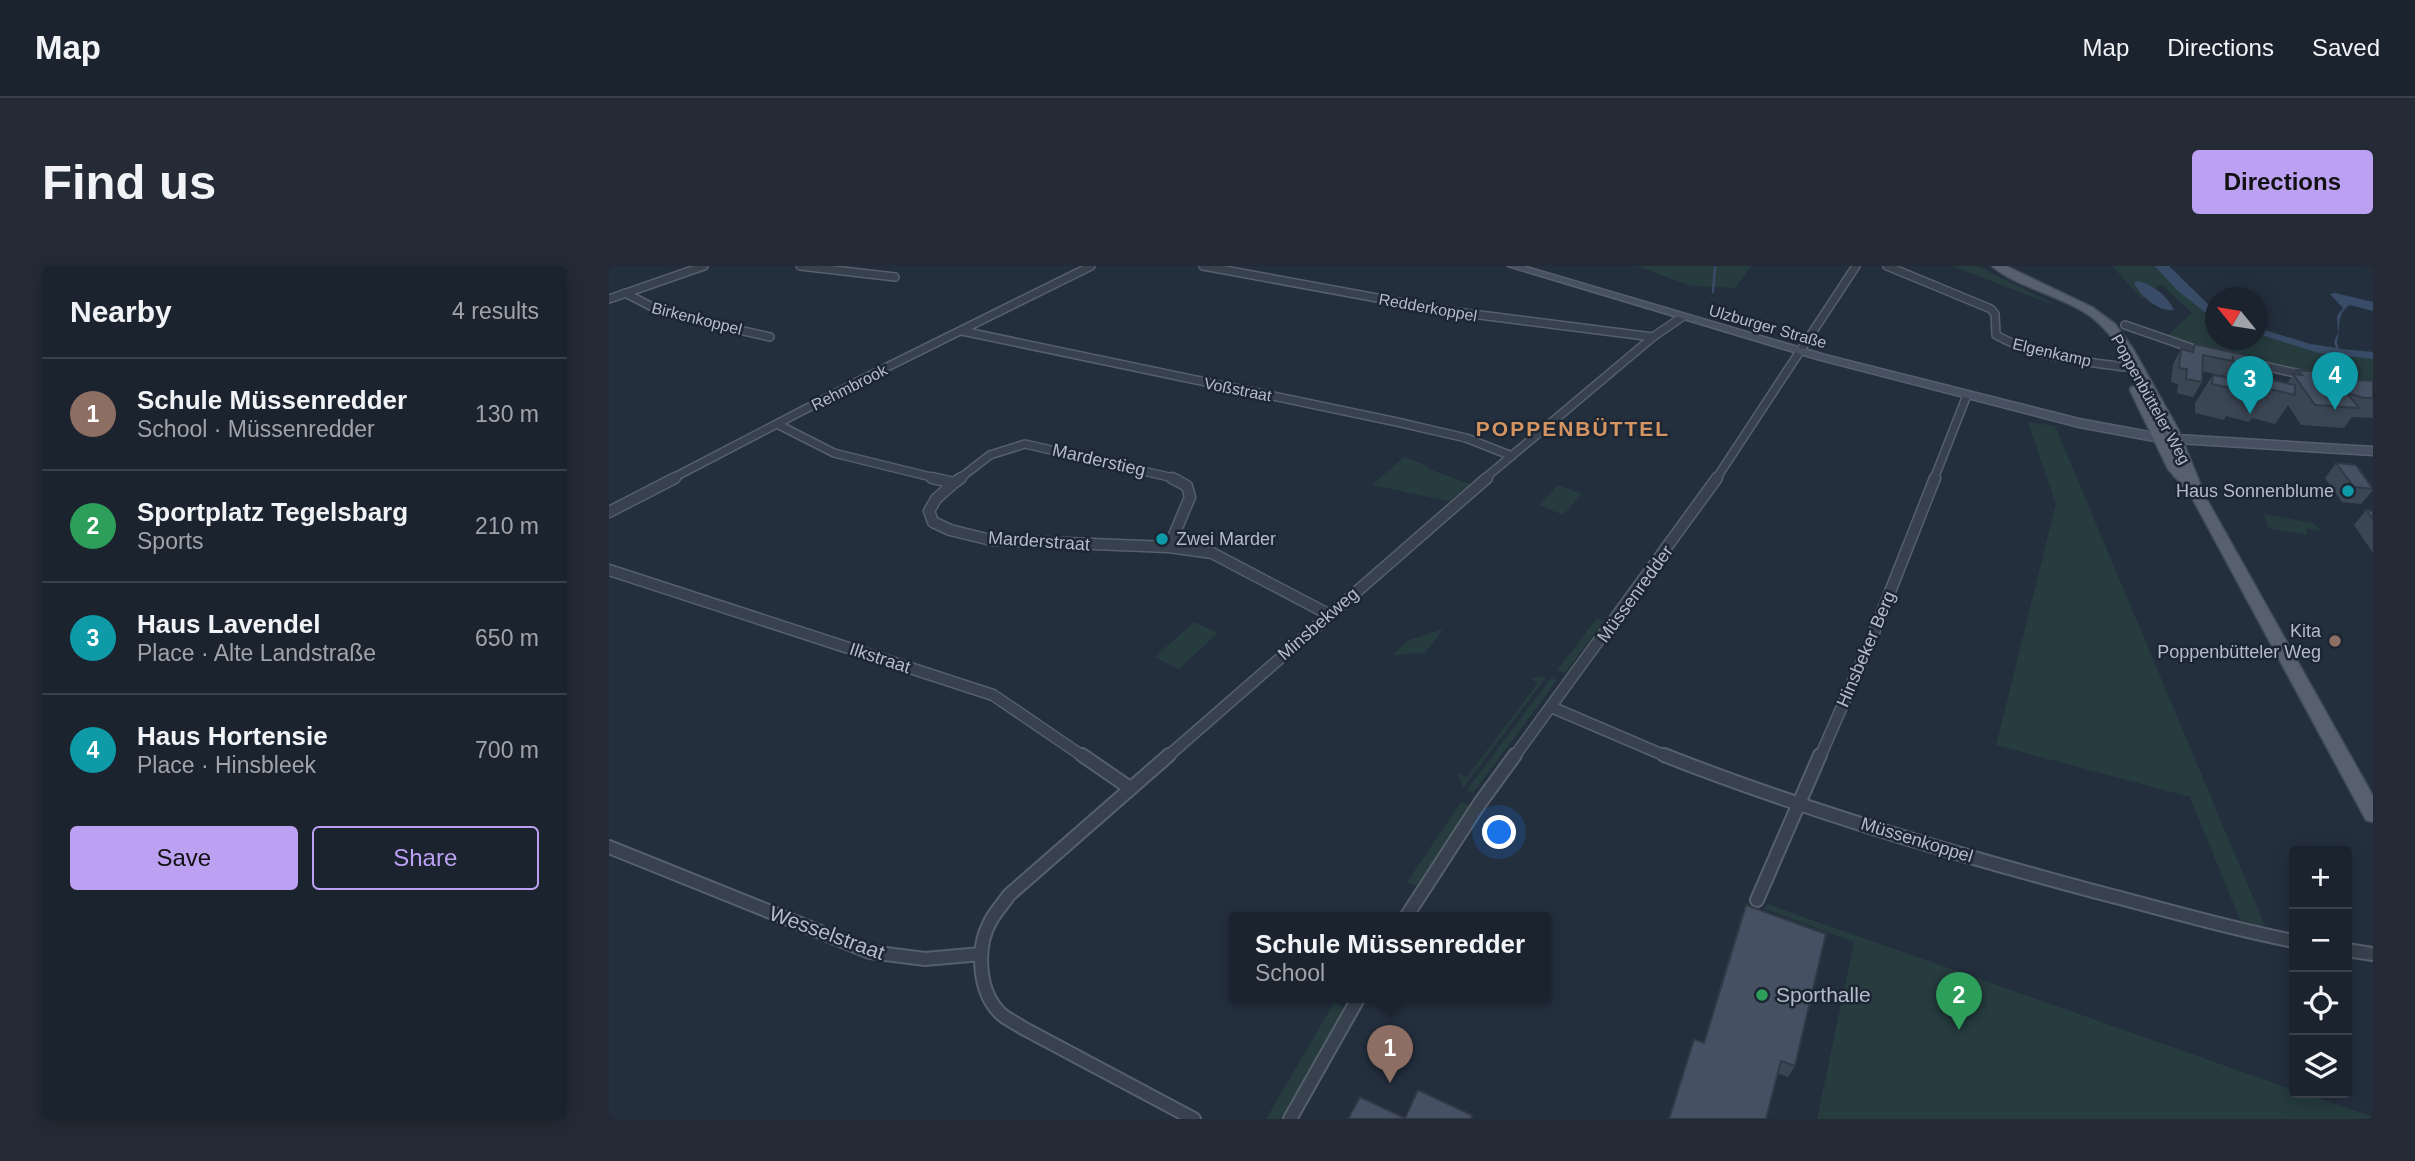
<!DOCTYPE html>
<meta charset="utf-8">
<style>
body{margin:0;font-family:Arial,sans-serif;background:#242b36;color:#f1f3f6}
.controls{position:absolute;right:21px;bottom:21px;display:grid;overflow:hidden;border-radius:7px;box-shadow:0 4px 18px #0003}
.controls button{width:63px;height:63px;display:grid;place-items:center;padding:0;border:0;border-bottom:2px solid #39404a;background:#1b232e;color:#f1f3f6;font:35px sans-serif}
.compass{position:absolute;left:1596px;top:21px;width:63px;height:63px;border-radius:50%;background:#1b232e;box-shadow:0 4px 18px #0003;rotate:300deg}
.you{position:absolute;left:891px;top:567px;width:24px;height:24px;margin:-18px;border:5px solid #fff;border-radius:50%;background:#1a73e8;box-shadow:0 0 0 10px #1a73e833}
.badge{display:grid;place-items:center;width:46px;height:46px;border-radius:50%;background:#bca0f2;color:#fff;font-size:23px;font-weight:700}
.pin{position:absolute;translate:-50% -58px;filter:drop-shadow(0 2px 4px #0008)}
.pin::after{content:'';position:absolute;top:37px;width:24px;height:21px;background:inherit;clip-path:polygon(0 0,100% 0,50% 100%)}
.popup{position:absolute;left:620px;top:646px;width:322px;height:91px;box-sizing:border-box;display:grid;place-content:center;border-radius:7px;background:#1b232e;filter:drop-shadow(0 2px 5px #0005);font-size:23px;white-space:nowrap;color:#a0a4aa}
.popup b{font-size:26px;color:#f1f3f6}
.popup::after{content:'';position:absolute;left:50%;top:100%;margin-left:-14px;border:14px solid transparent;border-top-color:#1b232e}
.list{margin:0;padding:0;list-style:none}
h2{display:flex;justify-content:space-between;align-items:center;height:91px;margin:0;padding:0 28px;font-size:30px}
h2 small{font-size:23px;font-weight:400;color:#a0a4aa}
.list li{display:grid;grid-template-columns:46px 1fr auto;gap:21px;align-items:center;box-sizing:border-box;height:112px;padding:0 28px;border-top:2px solid #39404a}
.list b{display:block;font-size:26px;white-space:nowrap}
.list p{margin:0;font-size:23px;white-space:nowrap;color:#a0a4aa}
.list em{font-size:23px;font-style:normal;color:#a0a4aa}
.actions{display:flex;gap:14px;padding:21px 28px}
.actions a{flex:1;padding:16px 0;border:2px solid #bca0f2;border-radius:7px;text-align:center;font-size:24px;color:#bca0f2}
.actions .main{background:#bca0f2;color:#111}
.icon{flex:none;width:38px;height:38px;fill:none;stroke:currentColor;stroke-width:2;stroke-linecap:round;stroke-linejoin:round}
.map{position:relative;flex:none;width:1764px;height:853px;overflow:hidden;border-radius:7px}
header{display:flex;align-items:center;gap:42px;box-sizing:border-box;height:98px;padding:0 35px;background:#1b232e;border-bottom:2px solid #39404a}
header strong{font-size:33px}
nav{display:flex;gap:38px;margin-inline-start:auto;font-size:24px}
.intro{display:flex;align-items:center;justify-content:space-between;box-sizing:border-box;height:168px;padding:0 42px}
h1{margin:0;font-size:49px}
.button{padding:18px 32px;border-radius:7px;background:#bca0f2;color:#111;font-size:24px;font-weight:700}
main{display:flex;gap:42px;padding:0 42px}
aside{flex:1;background:#1b232e;border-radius:7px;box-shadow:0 4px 18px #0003}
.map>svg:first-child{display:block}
.green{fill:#263c3f}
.water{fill:#394c67}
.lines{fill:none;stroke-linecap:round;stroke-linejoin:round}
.stream{stroke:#394c67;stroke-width:2.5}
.street-far2-casing{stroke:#565f6c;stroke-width:10}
.street-far1-casing{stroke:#565f6c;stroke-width:13}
.street-casing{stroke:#565f6c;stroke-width:16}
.secondary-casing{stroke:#565f6c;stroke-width:3}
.primary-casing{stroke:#414a57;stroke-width:3}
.street-far2{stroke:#38414e;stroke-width:7}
.street-far1{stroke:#38414e;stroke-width:10}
.street{stroke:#38414e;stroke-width:12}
.secondary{fill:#465061;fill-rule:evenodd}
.primary{fill:#56606e;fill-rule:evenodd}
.wall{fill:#3b4654}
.building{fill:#455162;stroke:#303945;stroke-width:2}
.culture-dot{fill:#0f9aa8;stroke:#1d2633;stroke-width:2.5}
.education-dot{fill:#8d6e63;stroke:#1d2633;stroke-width:2.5}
.leisure-dot{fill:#2e9e5b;stroke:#1d2633;stroke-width:2.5}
.labels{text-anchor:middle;stroke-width:5;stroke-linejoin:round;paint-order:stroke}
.far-street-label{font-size:16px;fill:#b4bcc9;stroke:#1d2633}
.street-label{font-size:18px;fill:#b4bcc9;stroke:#1d2633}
.poi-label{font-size:18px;fill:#b4bcc9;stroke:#1d2633;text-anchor:end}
.far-district-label{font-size:21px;font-weight:bold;letter-spacing:2px;fill:#d59563;stroke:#1d2633}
.near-street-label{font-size:21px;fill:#b4bcc9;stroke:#1d2633}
.near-poi-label{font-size:21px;fill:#b4bcc9;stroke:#1d2633;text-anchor:start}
</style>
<header>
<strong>Map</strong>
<nav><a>Map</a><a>Directions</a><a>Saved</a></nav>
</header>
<div class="intro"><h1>Find us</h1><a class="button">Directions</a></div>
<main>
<aside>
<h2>Nearby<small>4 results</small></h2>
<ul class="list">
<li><span class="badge" style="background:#8d6e63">1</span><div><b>Schule Müssenredder</b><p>School · Müssenredder</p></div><em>130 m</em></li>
<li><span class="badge" style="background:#2e9e5b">2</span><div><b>Sportplatz Tegelsbarg</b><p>Sports</p></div><em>210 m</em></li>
<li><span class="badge" style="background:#0f9aa8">3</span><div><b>Haus Lavendel</b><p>Place · Alte Landstraße</p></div><em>650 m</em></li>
<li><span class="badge" style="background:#0f9aa8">4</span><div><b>Haus Hortensie</b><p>Place · Hinsbleek</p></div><em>700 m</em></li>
</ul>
<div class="actions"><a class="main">Save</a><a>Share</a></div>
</aside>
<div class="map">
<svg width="1764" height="853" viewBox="0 0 1764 853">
<rect width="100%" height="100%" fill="#242f3e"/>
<path class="green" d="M 1027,0 L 1142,0 L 1126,22 L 1082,20 Z
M 1343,0 L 1369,0 L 1455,43 Z
M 1503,0 L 1560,0 L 1606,45 L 1606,74 L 1648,74 L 1649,62 L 1701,78 L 1764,86 L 1764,120 L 1612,90 L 1557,71 L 1583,47 L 1552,18 L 1533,33 Z
M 1419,156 L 1446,160 L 1656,660 L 1631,654 L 1581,531 L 1387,479 L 1447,238 Z
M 795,191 L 819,200 L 817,202 L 861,218 L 840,235 L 763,219 Z
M 949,219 L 973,228 L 954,249 L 930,239 Z
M 1655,248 L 1704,257 L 1712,265 L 1697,262 L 1698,269 L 1659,262 Z
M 988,352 L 995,355 L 956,407 L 948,404 Z
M 585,356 L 609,367 L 570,403 L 546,391 Z
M 834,363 L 816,387 L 783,389 L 800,374 Z
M 937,411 L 854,522 L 849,507 L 858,511 L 929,417 L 921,412 Z
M 942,412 L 948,414 L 864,527 L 858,524 Z
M 852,536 L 861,540 L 808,620 L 798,616 Z
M 1158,638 L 1685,824 L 1685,827 L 1694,827 L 1764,851 L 1764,853 L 1208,853 L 1245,676 L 1156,643 Z
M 726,735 L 736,743 L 672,853 L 657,853 Z"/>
<path class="water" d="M 1546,0 L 1560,0 L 1606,45 L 1606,54 L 1569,25 Z
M 1528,15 C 1543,18 1559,30 1565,44 C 1549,46 1532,30 1525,17 Z
M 1726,27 L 1764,36 L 1764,45 L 1741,39 C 1726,48 1732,63 1728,77 L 1730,83 L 1764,86 L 1764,93 L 1710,87 L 1649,68 L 1649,62 L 1701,78 L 1727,82 L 1725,76 L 1729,67 L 1728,50 L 1734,42 L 1721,28 Z"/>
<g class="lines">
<path class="stream" d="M 1104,26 L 1106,0"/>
<defs>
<path id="street-far2" d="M 191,0 L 286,11
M 594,0 L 839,45 L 1044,71
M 1278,0 L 1382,43 L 1386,48 L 1387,69 C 1426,91 1472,95 1515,101
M 16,27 L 55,47 L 161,71
M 0,33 L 95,0
M 1516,59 L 1594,86
M 353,65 L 788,156 L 857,172 L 903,190
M 1637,96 L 1700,110
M 168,158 L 225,187 L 330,213
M 62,213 L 254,113 L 482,0
M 350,213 L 381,189 L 416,178 L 569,213
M 875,213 L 1044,71 L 1073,51
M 1107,213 L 1247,0
M 1325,213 L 1358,129"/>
<path id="street-far1" d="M 323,212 L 345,217 L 327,233 L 320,245 L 324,256 L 341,264 L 382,274 L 560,281 L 603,287 L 721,349
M 345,217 L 352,212
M 0,246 L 66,212
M 560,281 L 581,231 L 578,220 L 563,212
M 0,304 L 384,429 L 475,491
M 942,441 L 1059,491
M 558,491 L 878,212
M 905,491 L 1108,212
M 1211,491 L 1262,374 L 1326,212"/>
<path id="street" d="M 473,489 L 521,522
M 560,489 L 400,629 C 394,638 386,646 381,656 C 367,682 369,725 391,747 C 397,753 407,757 414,762 L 585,853
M 1055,489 C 1195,544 1339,586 1484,625 C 1551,642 1617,662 1685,675
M 0,581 L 261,686 L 316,693 L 372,688
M 1148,634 L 1211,489
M 797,651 L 871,537 L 906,489
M 1738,684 L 1764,688
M 681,853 L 750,731"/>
<path id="secondary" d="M 899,0 L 914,0 L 1216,89 L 1470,153 L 1551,168 L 1764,181 L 1764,189 L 1551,176 L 1470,161 L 1208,93 Z"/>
<path id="primary" d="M 1383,0 L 1397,0 L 1483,41 L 1506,58 L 1524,83 L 1569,163 L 1597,232 L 1764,530 L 1764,556 L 1757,554 L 1581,228 L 1559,203 L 1521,124 L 1522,121 L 1532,121 L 1533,124 L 1564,186 C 1548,144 1514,69 1475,46 C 1448,29 1406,20 1383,0 Z"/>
</defs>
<use href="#street-far2" class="street-far2-casing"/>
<use href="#street-far1" class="street-far1-casing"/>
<use href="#street" class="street-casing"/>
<use href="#secondary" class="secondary-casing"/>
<use href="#primary" class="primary-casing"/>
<use href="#street-far2" class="street-far2"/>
<use href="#street-far1" class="street-far1"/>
<use href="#street" class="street"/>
<use href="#secondary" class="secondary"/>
<use href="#primary" class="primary"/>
</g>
<path class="wall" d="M 1586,78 L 1651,102 L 1643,113 L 1657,117 L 1659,113 L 1678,117 L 1688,104 L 1720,111 L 1764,115 L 1764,152 L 1743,151 L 1735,162 L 1692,159 L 1679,139 L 1666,158 L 1643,152 L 1640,156 L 1617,150 L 1615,154 L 1586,147 L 1586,137 L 1604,109 L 1632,114 L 1615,111 L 1615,108 L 1614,110 L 1593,105 L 1593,116 L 1584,131 L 1568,127 L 1569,118 L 1562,116 L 1564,98 L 1572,83 L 1582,85 Z
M 1727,197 L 1764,222 L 1764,224 L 1752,238 L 1733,236 L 1716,212 Z
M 1757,244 L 1764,245 L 1764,287 L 1745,259 Z
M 1137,639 L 1186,800 L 1179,811 L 1168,807 L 1157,853 L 1059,853 L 1085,773 L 1094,777 L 1132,652 Z"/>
<path class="building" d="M 1586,78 L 1650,92 L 1651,102 L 1625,96 L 1624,92 L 1623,95 L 1594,89 L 1593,116 L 1577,113 L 1578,103 L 1570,102 L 1572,83 L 1584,86 Z
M 1688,104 L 1716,106 L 1720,111 L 1764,115 L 1764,132 L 1755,132 L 1738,127 L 1750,142 L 1706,139 L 1684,108 L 1693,109 Z
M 1604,109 L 1634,115 L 1634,111 L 1659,117 L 1660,127 L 1634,121 L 1634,125 L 1603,118 Z
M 1659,113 L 1686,119 L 1686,129 L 1660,123 Z
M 1727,197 L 1747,199 L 1764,223 L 1745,221 Z
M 1757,244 L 1764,245 L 1764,253 Z
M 1137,639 L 1217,668 L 1186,800 L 1172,795 L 1157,853 L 1060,853 L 1085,773 L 1095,777 Z
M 809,824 L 863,849 L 862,853 L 739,853 L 751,831 L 796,852 Z"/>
<g class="culture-dot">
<circle cx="1739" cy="225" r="7"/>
<circle cx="553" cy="273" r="7"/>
</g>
<circle class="education-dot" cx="1726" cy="375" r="7"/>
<circle class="leisure-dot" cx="1153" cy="729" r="7"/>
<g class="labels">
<g class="far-street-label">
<text transform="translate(819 41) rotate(10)" y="6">Redderkoppel</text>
<text transform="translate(88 52) rotate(14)" y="6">Birkenkoppel</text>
<text transform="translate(1159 60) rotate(16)" y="6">Ulzburger Straße</text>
<text transform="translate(1443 86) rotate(13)" y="6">Elgenkamp</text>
<text transform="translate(240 121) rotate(-27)" y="6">Rehmbrook</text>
<text transform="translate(629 123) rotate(11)" y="6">Voßstraat</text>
<text transform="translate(1542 133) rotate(61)" y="6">Poppenbütteler Weg</text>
</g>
<g class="street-label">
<text transform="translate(490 194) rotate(13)" y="6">Marderstieg</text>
<text transform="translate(430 275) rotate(4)" y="6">Marderstraat</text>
<text transform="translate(1026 328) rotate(-54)" y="6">Müssenredder</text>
<text transform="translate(709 358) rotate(-41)" y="6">Minsbekweg</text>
<text transform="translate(1257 383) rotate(-67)" y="6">Hinsbeker Berg</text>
<text transform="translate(271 392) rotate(18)" y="6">Ilkstraat</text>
<text transform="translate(1308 574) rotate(17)" y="6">Müssenkoppel</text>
</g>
<g class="poi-label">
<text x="1725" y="231">Haus Sonnenblume</text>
<text x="567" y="279" text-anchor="start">Zwei Marder</text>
<text x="1712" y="371">Kita<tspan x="1712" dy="21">Poppenbütteler Weg</tspan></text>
</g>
<g class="far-district-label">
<text x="964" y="170">POPPENBÜTTEL</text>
</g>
<g class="near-street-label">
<text transform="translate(218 667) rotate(20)" y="7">Wesselstraat</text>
</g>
<g class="near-poi-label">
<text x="1167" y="736">Sporthalle</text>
</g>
</g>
</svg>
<div class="controls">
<button>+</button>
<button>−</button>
<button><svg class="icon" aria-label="locate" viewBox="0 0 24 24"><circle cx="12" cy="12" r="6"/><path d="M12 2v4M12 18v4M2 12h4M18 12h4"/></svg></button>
<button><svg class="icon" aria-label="layers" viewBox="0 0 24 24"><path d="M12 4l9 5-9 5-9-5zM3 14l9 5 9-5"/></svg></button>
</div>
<svg class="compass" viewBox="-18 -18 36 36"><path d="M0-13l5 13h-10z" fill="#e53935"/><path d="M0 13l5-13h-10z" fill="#a0a4aa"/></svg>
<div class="you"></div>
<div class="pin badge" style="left:781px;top:817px;background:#8d6e63">1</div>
<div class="popup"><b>Schule Müssenredder</b>School</div>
<div class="pin badge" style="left:1350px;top:764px;background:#2e9e5b">2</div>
<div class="pin badge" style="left:1641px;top:148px;background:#0f9aa8">3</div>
<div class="pin badge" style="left:1726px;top:144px;background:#0f9aa8">4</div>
</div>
</main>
